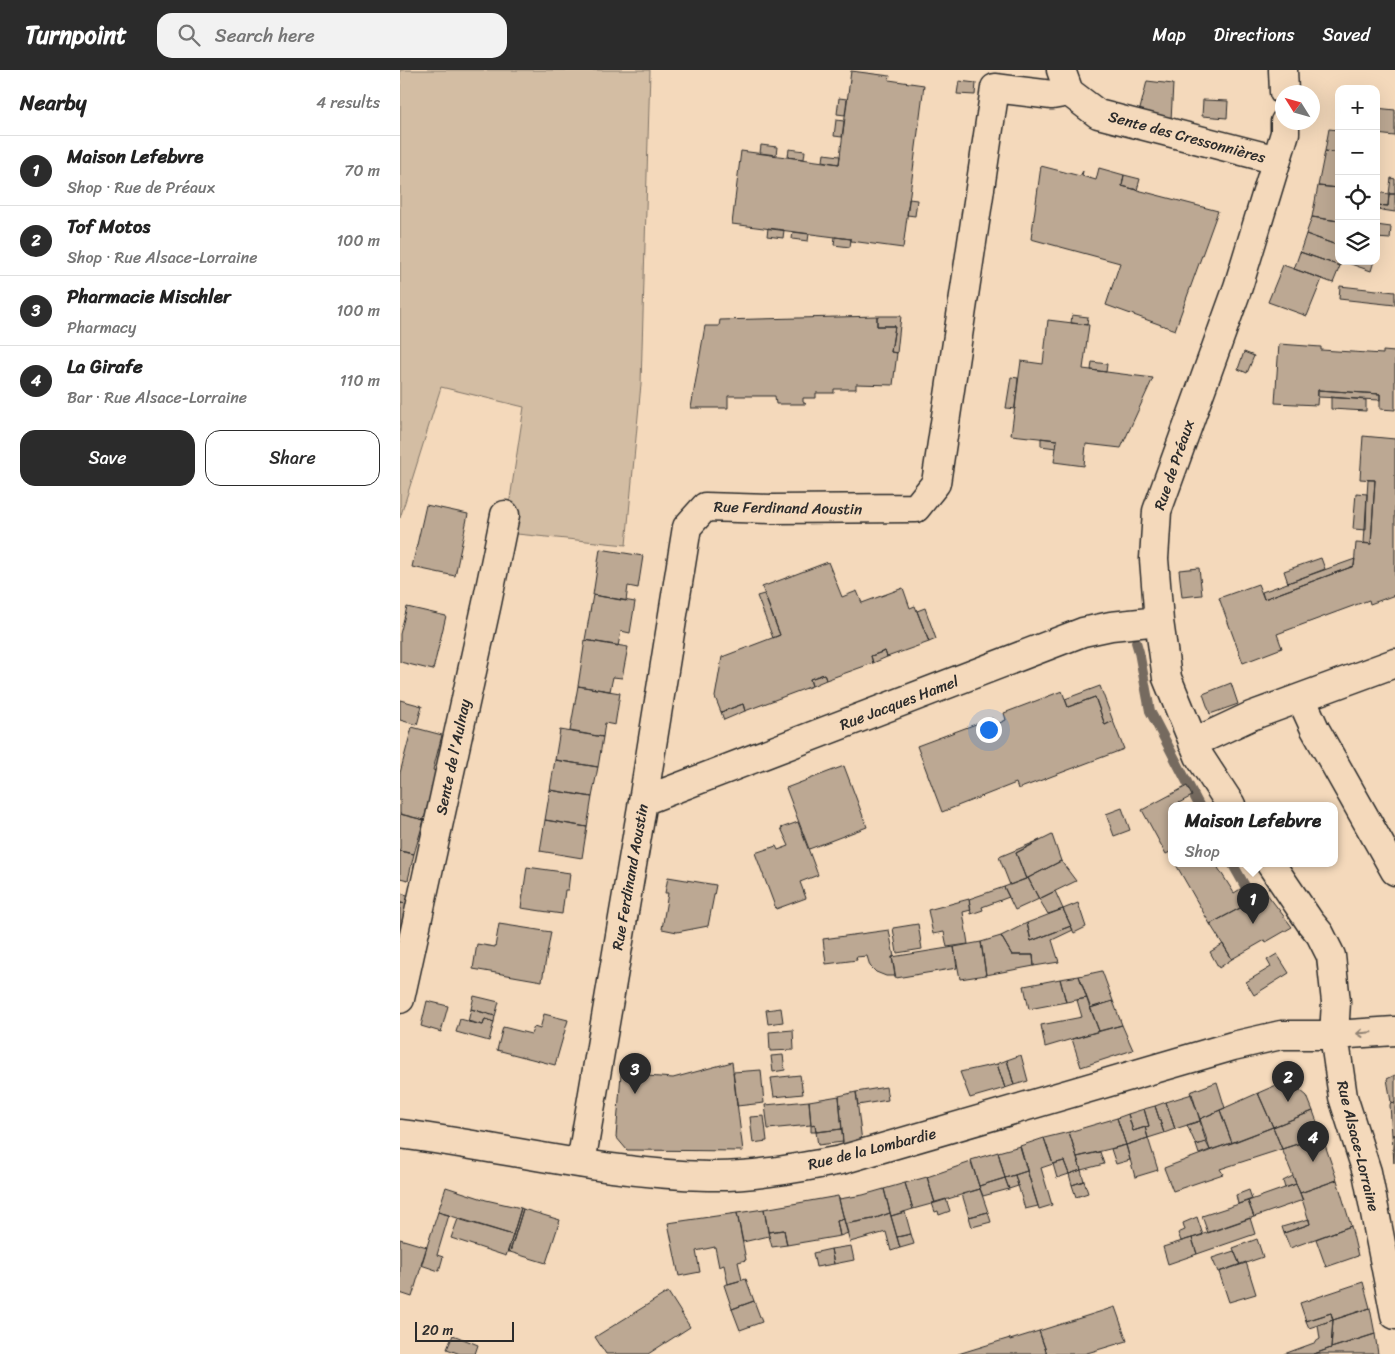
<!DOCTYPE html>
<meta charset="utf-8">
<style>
body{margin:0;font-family:Sriracha,sans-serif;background:#f2f2f2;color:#222}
.controls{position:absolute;right:15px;top:15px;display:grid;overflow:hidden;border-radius:10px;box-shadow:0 5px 20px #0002}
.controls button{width:45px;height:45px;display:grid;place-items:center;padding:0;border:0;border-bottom:1px solid #e0e0e0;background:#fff;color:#222;font:25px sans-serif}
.compass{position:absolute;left:875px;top:15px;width:45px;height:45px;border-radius:50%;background:#fff;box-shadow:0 5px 20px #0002;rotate:307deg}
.scale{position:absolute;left:15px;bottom:12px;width:99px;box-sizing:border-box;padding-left:5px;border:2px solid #2b2b2b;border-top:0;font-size:14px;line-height:18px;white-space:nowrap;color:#2b2b2b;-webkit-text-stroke:4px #f4d9bb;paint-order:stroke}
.you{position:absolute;left:588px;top:659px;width:18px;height:18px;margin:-12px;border:4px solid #fff;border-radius:50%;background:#1a73e8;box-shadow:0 0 0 8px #1a73e833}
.badge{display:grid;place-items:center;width:32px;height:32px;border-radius:50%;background:#2b2b2b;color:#fff;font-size:16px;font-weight:700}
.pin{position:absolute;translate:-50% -41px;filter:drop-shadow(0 1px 2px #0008)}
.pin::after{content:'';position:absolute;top:26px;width:18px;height:15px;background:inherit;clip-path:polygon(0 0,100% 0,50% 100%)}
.popup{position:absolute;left:768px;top:732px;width:170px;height:65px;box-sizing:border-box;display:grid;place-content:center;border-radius:10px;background:#fff;filter:drop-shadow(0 1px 4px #0005);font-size:16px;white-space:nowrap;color:#767676}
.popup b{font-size:19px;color:#222}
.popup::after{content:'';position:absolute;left:50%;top:100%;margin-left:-10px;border:10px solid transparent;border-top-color:#fff}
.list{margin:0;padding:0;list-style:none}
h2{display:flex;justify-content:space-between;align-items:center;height:65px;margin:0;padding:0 20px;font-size:21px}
h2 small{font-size:16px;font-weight:400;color:#767676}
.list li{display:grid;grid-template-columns:32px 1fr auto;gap:15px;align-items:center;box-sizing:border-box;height:70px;padding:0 20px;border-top:1px solid #e0e0e0}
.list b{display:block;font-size:19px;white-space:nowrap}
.list p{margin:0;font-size:16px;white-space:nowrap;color:#767676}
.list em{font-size:16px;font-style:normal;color:#767676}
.actions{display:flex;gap:10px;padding:15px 20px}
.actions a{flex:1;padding:11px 0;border:1px solid #2b2b2b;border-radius:15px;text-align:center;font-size:18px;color:#2b2b2b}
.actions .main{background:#2b2b2b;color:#fff}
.icon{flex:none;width:28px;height:28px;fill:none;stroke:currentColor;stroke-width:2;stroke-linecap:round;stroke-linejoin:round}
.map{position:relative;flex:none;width:995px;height:1284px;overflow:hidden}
header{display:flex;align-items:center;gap:30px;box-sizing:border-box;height:70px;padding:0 25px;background:#2b2b2b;color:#fff}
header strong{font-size:24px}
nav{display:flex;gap:28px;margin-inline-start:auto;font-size:18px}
.search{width:350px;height:45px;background:#f2f2f2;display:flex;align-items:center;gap:12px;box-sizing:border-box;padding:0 18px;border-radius:15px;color:#767676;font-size:19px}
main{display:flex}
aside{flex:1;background:#fff}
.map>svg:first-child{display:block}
.green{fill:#d3bda3;stroke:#7f7467}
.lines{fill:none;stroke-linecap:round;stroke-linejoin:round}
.stream{stroke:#746a5f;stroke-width:10}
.building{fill:#bca893;stroke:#2b2b2b}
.minor-casing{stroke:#2b2b2b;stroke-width:31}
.major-casing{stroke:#2b2b2b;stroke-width:31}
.minor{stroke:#f4d9bb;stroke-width:28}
.major{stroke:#f4d9bb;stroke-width:28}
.oneway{stroke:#908273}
.labels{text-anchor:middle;stroke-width:4.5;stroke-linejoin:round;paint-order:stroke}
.street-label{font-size:15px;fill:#2b2b2b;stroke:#f4d9bb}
</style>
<header>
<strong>Turnpoint</strong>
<div class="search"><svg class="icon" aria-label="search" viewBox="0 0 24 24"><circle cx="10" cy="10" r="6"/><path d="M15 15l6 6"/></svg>Search here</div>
<nav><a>Map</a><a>Directions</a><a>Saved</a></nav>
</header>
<main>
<aside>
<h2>Nearby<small>4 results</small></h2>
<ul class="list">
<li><span class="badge">1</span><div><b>Maison Lefebvre</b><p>Shop · Rue de Préaux</p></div><em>70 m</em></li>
<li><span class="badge">2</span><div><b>Tof Motos</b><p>Shop · Rue Alsace-Lorraine</p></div><em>100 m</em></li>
<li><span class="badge">3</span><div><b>Pharmacie Mischler</b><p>Pharmacy</p></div><em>100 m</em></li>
<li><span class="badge">4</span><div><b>La Girafe</b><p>Bar · Rue Alsace-Lorraine</p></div><em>110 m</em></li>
</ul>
<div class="actions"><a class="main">Save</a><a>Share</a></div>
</aside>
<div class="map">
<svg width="995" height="1284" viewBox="0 0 995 1284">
<rect width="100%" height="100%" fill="#f4d9bb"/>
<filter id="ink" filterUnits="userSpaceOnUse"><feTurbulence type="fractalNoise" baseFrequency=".02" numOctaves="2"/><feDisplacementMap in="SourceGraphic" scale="10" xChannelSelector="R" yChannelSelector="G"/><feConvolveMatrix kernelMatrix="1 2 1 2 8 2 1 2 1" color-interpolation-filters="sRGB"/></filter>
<g filter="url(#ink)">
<path class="green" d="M 0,0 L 250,0 L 241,314 L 226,475 L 117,464 L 105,462 L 124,337 L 41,317 L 0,448 Z"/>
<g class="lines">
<path class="stream" d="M 736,572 L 739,582 L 750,641 L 799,735
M 832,793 L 849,823"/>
</g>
<path class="building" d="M 451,1 L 490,6 L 489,10 L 524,15 L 503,178 L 451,171 L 451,169 L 332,154 L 341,81 L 439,94 Z
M 559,11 L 576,13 L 575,25 L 557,24 Z
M 747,11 L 773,14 L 771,50 L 739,43 Z
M 439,28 L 447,29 L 445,45 L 437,44 Z
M 803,30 L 828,31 L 827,48 L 802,46 Z
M 976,38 L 995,40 L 995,66 L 976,64 Z
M 436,50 L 444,51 L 442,67 L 434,66 Z
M 929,59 L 939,60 L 939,83 L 925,81 Z
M 361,75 L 377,77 L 376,85 L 360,83 Z
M 389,79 L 405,81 L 404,89 L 388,87 Z
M 925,81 L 939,83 L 939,118 L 918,116 Z
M 424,84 L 440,86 L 439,94 L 423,91 Z
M 641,96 L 680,106 L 683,101 L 682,106 L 696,110 L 699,98 L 724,105 L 722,116 L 818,141 L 775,260 L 706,235 L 720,193 L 631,169 Z
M 724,105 L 740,109 L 737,120 L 722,116 Z
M 991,108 L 995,109 L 995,124 L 989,124 Z
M 918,116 L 939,118 L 938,151 L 912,147 Z
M 976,122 L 989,124 L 988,136 L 976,135 Z
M 989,124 L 995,124 L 995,142 L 976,139 L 976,135 L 988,136 Z
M 509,129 L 517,130 L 515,146 L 507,145 Z
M 912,147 L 939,151 L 939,176 L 906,164 Z
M 976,155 L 991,157 L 990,169 L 976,168 Z
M 368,158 L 384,160 L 383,168 L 367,166 Z
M 393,162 L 409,164 L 408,171 L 392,169 Z
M 906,164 L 939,176 L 939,191 L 942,191 L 940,196 L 900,182 Z
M 435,167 L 451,169 L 450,177 L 434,175 Z
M 900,182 L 940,196 L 933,213 L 894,199 Z
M 942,191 L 974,191 L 971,201 Z
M 883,195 L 922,209 L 907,246 L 868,232 Z
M 940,216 L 995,222 L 995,235 L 939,229 Z
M 672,245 L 688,247 L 687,255 L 671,253 Z
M 477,246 L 501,246 L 497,283 L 491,282 L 495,256 L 477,256 Z
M 477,246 L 477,256 L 495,256 L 491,282 L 497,283 L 493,315 L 456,314 L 456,319 L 434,319 L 434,323 L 416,323 L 416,328 L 403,328 L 403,332 L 406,334 L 376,334 L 375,326 L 328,326 L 328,338 L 291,338 L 305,256 L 319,256 L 320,250 Z
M 648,250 L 689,255 L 683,299 L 753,308 L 721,378 L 686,374 L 684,396 L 654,392 L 657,370 L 611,365 L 621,291 L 643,294 Z
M 879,274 L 921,277 L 921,280 L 983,284 L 983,281 L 995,282 L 995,340 L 980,339 L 980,324 L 918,320 L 917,335 L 875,333 Z
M 844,282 L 854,286 L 847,303 L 838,299 Z
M 692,292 L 707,294 L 706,302 L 691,300 Z
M 611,307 L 618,308 L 615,339 L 606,338 Z
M 918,320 L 980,324 L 980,330 L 918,327 Z
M 931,327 L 966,330 L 966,341 L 931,339 Z
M 963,366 L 995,369 L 995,525 L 970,534 L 969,530 L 877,564 L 882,578 L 843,593 L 819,528 L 858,514 L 864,529 L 954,496 L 956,473 L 971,474 L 975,410 L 960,409 Z
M 641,368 L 657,370 L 656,378 L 641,376 Z
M 968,410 L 975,410 L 971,474 L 964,473 Z
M 956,423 L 967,424 L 966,460 L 953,459 Z
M 26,435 L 68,444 L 55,506 L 12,497 Z
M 200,479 L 243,486 L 238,518 L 228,516 L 226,531 L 193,525 Z
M 921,488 L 925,499 L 888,513 L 884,501 Z
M 955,489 L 954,496 L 864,529 L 862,522 Z
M 428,492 L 442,527 L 457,521 L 462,533 L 503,518 L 510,538 L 515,536 L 529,572 L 487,587 L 485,581 L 471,586 L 473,593 L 426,610 L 424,604 L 410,609 L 412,616 L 345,641 L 343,634 L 321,642 L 315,627 L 322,587 L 380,565 L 362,517 Z
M 799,498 L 802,525 L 782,527 L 779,500 Z
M 364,524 L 380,565 L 373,568 L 357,526 Z
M 193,525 L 235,532 L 230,563 L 221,561 L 218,576 L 185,570 Z
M 7,537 L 46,546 L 33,600 L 0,592 L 0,564 Z
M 525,538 L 536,569 L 529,572 L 517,541 Z
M 185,570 L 228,577 L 222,608 L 213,607 L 210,621 L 178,616 Z
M 485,581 L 487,587 L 473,593 L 471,586 Z
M 424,604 L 426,610 L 412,616 L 410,609 Z
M 831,613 L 838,634 L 810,644 L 803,624 Z
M 178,616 L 220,623 L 215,655 L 205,653 L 203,667 L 170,661 Z
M 700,616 L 713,651 L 705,655 L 695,627 L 668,637 L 665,629 Z
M 662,621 L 668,637 L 695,627 L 705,655 L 713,651 L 724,679 L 618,719 L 616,713 L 542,742 L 517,676 L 592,648 L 595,655 L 606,650 L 604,643 Z
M 0,630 L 22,636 L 17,655 L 0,650 Z
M 343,634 L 345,641 L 324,650 L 321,642 Z
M 12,657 L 42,665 L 33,700 L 36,701 L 24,750 L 0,744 L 0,703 Z
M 160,660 L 203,667 L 198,697 L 155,690 Z
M 155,690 L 198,697 L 192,727 L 150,720 Z
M 444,696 L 467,757 L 409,779 L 386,718 Z
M 787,716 L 792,726 L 775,735 L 772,735 L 772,781 L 766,784 L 742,740 Z
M 150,720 L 192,727 L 187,757 L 145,750 Z
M 722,738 L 730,760 L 714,766 L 706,744 Z
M 0,744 L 24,750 L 14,784 L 0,781 Z
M 145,750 L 187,757 L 182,788 L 140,781 Z
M 398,752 L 418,805 L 400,812 L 406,828 L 376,839 L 355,783 L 376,776 L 378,780 L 389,776 L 381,758 Z
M 652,765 L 661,791 L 626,809 L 616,783 Z
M 640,770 L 616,783 L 626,809 L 610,815 L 599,787 Z
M 0,781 L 14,784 L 8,810 L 0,808 Z
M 661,791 L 676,811 L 639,829 L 628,808 Z
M 775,793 L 815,793 L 834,823 L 847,815 L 855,830 L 810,854 Z
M 127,797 L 170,803 L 168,820 L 165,820 L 162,844 L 121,838 Z
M 268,807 L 316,815 L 308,856 L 277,862 L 262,859 L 268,823 L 265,823 Z
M 628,808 L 639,829 L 615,840 L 604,817 Z
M 604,817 L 609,827 L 582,837 L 583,840 L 571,844 L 569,829 Z
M 655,821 L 663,839 L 648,844 L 639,829 Z
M 1,823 L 10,826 L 8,834 L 0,833 Z
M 867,824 L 892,857 L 866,872 L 865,870 L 832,889 L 810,854 Z
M 569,829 L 571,840 L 563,842 L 568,874 L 547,877 L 544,862 L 533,864 L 528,840 Z
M 0,833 L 8,834 L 0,866 Z
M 678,833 L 686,857 L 674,863 L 663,839 Z
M 663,839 L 671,856 L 631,871 L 627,853 Z
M 627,853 L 631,871 L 671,856 L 673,860 L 652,870 L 659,892 L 634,896 L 633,885 L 612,885 L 601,866 Z
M 99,854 L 151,862 L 142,911 L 73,899 L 77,874 L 95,877 Z
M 518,854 L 522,879 L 497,883 L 493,858 Z
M 489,860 L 494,887 L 492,887 L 495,906 L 486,906 L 476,902 L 470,896 L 467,886 L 456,887 L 457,890 L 426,894 L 423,869 Z
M 601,866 L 612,885 L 633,885 L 634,896 L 586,905 L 581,872 Z
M 581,872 L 586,905 L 560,909 L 554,877 Z
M 823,874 L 832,889 L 819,898 L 810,882 Z
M 554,877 L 557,898 L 496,908 L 492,887 Z
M 877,884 L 889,903 L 854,925 L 846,912 L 871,897 L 867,890 Z
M 702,901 L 713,931 L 690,938 L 679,906 Z
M 679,906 L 687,928 L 666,932 L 660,909 Z
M 660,909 L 666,932 L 629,939 L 624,916 Z
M 74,926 L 99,932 L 95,946 L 71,939 Z
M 687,928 L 699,961 L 645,977 L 641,955 L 682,947 L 677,930 Z
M 27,931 L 48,936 L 41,962 L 21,956 Z
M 713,931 L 722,955 L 699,961 L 690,938 Z
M 381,938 L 383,952 L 368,954 L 366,940 Z
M 71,939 L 95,946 L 94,952 L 85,949 L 83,955 L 68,952 Z
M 144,944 L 168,950 L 155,995 L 97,980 L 103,957 L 131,964 L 134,957 L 140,959 Z
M 60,949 L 83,955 L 85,949 L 94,952 L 89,971 L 56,962 Z
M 722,955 L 733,980 L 681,997 L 672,969 Z
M 393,960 L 394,980 L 370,981 L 369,962 Z
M 383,985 L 385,1000 L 373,1002 L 371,986 Z
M 621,985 L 628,1011 L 614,1015 L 607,990 Z
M 607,990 L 614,1015 L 605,1018 L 597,994 Z
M 332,992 L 343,1081 L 227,1080 L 216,1067 L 221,1004 L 273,1008 Z
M 597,994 L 605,1018 L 570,1028 L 560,1002 Z
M 361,1000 L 364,1033 L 337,1036 L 333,1002 Z
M 400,1005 L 403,1024 L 374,1027 L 371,1008 Z
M 995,1005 L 995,1033 L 991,1032 L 987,1009 Z
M 888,1010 L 907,1026 L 913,1041 L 873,1057 L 858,1023 Z
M 817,1012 L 825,1038 L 800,1049 L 790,1022 Z
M 486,1017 L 488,1030 L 458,1035 L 456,1022 Z
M 456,1022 L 462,1072 L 443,1074 L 439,1026 Z
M 858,1023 L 873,1057 L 832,1073 L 820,1040 Z
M 792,1024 L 800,1051 L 775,1059 L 766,1032 Z
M 439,1026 L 442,1059 L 416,1062 L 415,1054 L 411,1055 L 409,1031 Z
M 409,1031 L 411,1055 L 368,1059 L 365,1035 Z
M 766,1032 L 775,1059 L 764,1063 L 755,1036 Z
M 991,1032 L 995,1033 L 995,1065 L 992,1065 L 990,1035 Z
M 755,1036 L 764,1063 L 748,1068 L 745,1057 L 749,1056 L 744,1039 Z
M 744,1039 L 749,1056 L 733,1061 L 728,1044 Z
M 820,1040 L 832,1073 L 810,1080 L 800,1049 Z
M 913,1041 L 922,1066 L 882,1079 L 873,1057 Z
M 728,1044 L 733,1061 L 745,1057 L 748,1068 L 726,1075 L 717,1048 Z
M 364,1046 L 367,1071 L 353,1073 L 350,1047 Z
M 717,1048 L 726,1075 L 677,1087 L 669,1062 Z
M 800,1051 L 806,1072 L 796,1075 L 787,1055 Z
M 415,1054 L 416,1062 L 411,1062 L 411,1055 Z
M 873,1057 L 882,1079 L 820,1099 L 823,1104 L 773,1121 L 764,1098 Z
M 442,1059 L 443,1072 L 418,1075 L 416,1062 Z
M 669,1062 L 681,1100 L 669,1104 L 664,1091 L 653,1094 L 644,1068 Z
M 992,1065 L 995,1065 L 994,1093 Z
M 922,1066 L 937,1110 L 900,1123 L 882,1079 Z
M 644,1068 L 653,1094 L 641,1098 L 652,1135 L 639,1139 L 620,1076 Z
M 748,1068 L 758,1100 L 735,1107 L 726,1075 Z
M 806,1072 L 810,1080 L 799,1084 L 796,1075 Z
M 726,1075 L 730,1090 L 716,1094 L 711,1079 Z
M 620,1076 L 627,1101 L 605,1108 L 598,1082 Z
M 598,1082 L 605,1108 L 579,1116 L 571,1090 Z
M 700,1082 L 704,1094 L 681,1100 L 677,1087 Z
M 664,1091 L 669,1104 L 657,1108 L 653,1094 Z
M 571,1092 L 580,1119 L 535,1133 L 527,1107 Z
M 681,1100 L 684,1111 L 672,1115 L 669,1104 Z
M 627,1101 L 638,1136 L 625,1139 L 615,1105 Z
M 615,1105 L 618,1116 L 609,1119 L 605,1108 Z
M 893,1106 L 896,1114 L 885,1118 L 883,1111 Z
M 527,1107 L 535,1133 L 513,1139 L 505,1113 Z
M 605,1108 L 609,1119 L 583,1126 L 579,1116 Z
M 937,1110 L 951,1156 L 890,1178 L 884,1163 L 910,1154 L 900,1123 Z
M 684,1111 L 688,1123 L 676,1127 L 672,1115 Z
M 505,1113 L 513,1139 L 491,1146 L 484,1119 Z
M 896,1114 L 903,1130 L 854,1147 L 848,1131 Z
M 46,1117 L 86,1130 L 121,1138 L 113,1165 L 38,1142 Z
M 484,1119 L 490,1143 L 473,1149 L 445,1154 L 439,1129 L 463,1125 Z
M 580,1119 L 588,1142 L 569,1147 L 562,1124 Z
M 849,1120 L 852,1129 L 838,1134 L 836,1125 Z
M 438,1126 L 444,1149 L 437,1151 L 440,1166 L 387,1175 L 384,1160 L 368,1162 L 364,1139 Z
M 546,1129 L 550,1141 L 539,1145 L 538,1141 L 535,1142 L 532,1133 Z
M 848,1131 L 854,1147 L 808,1163 L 802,1146 Z
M 121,1138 L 123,1139 L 110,1182 L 108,1182 Z
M 123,1139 L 160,1150 L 146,1193 L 110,1182 Z
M 364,1139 L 369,1166 L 343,1172 L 337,1143 Z
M 38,1142 L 49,1145 L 37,1185 L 43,1187 L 39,1201 L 21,1195 Z
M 505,1142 L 511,1164 L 497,1167 L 491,1146 Z
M 588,1142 L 591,1152 L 572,1157 L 569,1147 Z
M 337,1143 L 346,1190 L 338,1192 L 342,1210 L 328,1214 L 324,1195 L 319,1197 L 315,1177 L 296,1181 L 300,1202 L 279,1206 L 268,1153 Z
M 490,1143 L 500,1178 L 491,1181 L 486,1162 L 450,1172 L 445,1154 L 473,1149 Z
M 797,1147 L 803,1165 L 781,1171 L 778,1163 L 785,1160 L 783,1153 Z
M 850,1148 L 855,1164 L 797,1184 L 792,1168 Z
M 58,1149 L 113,1165 L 106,1186 L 51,1168 Z
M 444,1149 L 448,1163 L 440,1166 L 437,1151 Z
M 909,1149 L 910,1154 L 884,1163 L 882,1157 Z
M 951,1156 L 958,1186 L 926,1197 L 916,1169 Z
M 384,1160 L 387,1175 L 372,1177 L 368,1162 Z
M 511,1164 L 514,1174 L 500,1178 L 497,1167 Z
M 792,1168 L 797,1184 L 768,1194 L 763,1177 Z
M 0,1169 L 27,1177 L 12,1227 L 0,1223 Z
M 857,1169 L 863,1187 L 840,1195 L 833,1178 Z
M 451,1176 L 454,1190 L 434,1194 L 431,1179 Z
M 431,1179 L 434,1194 L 416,1197 L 413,1183 Z
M 834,1181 L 840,1195 L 818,1202 L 812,1188 Z
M 846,1192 L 856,1224 L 829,1232 L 819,1202 Z
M 346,1209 L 354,1231 L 332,1239 L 324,1215 Z
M 963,1212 L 970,1238 L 933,1250 L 931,1243 L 906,1251 L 900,1233 Z
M 268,1222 L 290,1257 L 248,1284 L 206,1284 L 195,1267 Z
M 354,1231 L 362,1252 L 340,1260 L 332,1239 Z
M 715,1237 L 727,1271 L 684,1284 L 647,1284 L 639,1261 Z
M 970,1238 L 975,1264 L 931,1278 L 933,1250 Z
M 931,1243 L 933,1250 L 909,1258 L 906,1251 Z
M 933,1250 L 931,1278 L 914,1284 L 884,1284 L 914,1273 L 920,1269 L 918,1255 Z
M 639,1261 L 647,1284 L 558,1284 L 610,1268 L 610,1270 Z
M 975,1264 L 978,1284 L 914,1284 L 931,1278 Z
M 53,1265 L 78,1275 L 75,1284 L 60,1284 L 47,1279 Z"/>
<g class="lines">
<defs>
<path id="minor" d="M 661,0 L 669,22 L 698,44 L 877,90
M 883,0 L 884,22
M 901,628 L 915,659 L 995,801
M 793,673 L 851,646 L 995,593
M 243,731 L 683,562 L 711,556 L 759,551
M 831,735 L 799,686 L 767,608 L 759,551 L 754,489 L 757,441 L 838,217 L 885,63 L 885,52
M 870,793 L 910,852 L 920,864 L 931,886 L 936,932 L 934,965
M 0,929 L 87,533 L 105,445
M 181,1093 L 243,731 L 287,457 L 305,437 L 372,439 L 516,438 L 536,413 L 595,18 L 652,25 L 669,22"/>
<path id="major" d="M 934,965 L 943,1027 L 967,1102 L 995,1245
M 0,1064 C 103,1077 204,1104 309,1106 C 353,1107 397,1098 441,1090 L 833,976 L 881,965 L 934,965 L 995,961"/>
</defs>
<use href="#minor" class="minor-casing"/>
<use href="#major" class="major-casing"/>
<use href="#minor" class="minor"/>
<use href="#major" class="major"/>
</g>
<defs><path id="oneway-shaft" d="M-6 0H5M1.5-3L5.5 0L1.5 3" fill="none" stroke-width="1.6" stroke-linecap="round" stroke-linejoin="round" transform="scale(1.25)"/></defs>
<use class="oneway" href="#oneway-shaft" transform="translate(964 963) rotate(175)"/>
</g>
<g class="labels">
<g class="street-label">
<text transform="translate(787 67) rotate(15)" y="5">Sente des Cressonnières</text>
<text transform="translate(774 395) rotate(-71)" y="5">Rue de Préaux</text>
<text transform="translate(388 438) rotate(1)" y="5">Rue Ferdinand Aoustin</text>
<text transform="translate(499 633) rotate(-21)" y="5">Rue Jacques Hamel</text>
<text transform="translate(53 687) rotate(-78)" y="5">Sente de l'Aulnay</text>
<text transform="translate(230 807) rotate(-80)" y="5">Rue Ferdinand Aoustin</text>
<text transform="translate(958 1076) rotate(76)" y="5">Rue Alsace-Lorraine</text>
<text transform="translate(472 1079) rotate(-14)" y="5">Rue de la Lombardie</text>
</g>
</g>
</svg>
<div class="controls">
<button>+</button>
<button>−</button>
<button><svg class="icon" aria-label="locate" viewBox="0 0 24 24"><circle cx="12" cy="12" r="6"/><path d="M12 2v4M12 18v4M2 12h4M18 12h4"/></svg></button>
<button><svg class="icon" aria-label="layers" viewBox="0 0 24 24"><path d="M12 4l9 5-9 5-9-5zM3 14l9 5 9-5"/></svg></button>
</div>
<svg class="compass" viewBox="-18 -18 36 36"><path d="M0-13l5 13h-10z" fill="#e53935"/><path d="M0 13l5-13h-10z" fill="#767676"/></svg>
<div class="scale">20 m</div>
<div class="you"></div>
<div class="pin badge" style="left:853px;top:854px">1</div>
<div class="popup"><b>Maison Lefebvre</b>Shop</div>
<div class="pin badge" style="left:888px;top:1032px">2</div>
<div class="pin badge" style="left:235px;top:1024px">3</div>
<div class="pin badge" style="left:913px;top:1092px">4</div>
</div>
</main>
